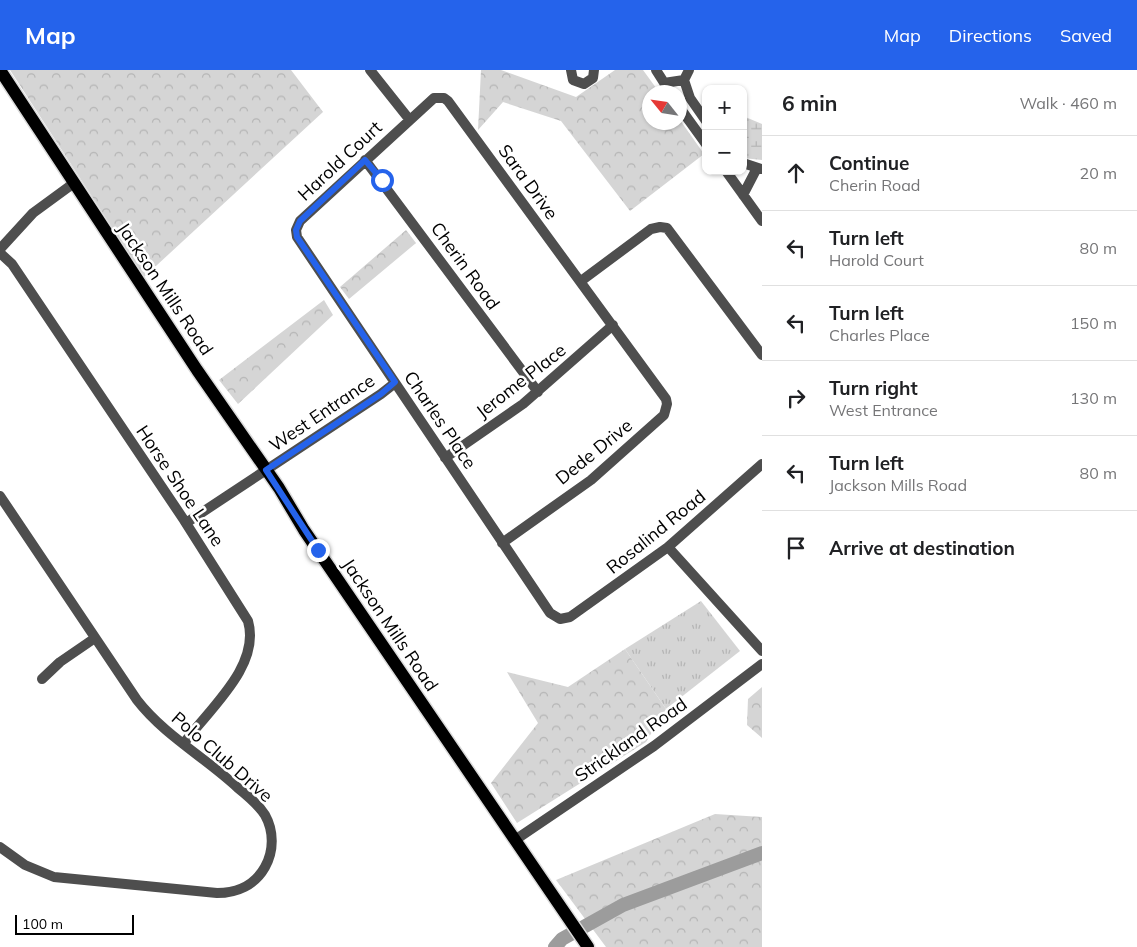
<!DOCTYPE html>
<meta charset="utf-8">
<style>
body{margin:0;font-family:Mulish,sans-serif;background:#f2f2f2;color:#202124}
.controls{position:absolute;right:15px;top:15px;display:grid;overflow:hidden;border-radius:10px;box-shadow:0 1px 4px #0004}
.controls button{width:45px;height:45px;display:grid;place-items:center;padding:0;border:0;border-bottom:1px solid #e0e0e0;background:#fff;color:#202124;font:25px sans-serif}
.compass{position:absolute;left:642px;top:15px;width:45px;height:45px;border-radius:50%;background:#fff;box-shadow:0 1px 4px #0004;rotate:300deg}
.scale{position:absolute;left:15px;bottom:12px;width:119px;box-sizing:border-box;padding-left:5px;border:2px solid #000;border-top:0;font-size:14px;line-height:18px;white-space:nowrap;color:#000;-webkit-text-stroke:4px #fff;paint-order:stroke}
.stop{position:absolute;width:15px;height:15px;margin:-11px;border:4px solid #2563eb;border-radius:50%;background:#fff}
.stop.end{background:#2563eb;border-color:#fff;box-shadow:0 1px 5px #0008}
.list{margin:0;padding:0;list-style:none}
h2{display:flex;justify-content:space-between;align-items:center;height:65px;margin:0;padding:0 20px;font-size:21px}
h2 small{font-size:16px;font-weight:400;color:#757577}
.list li{display:grid;grid-template-columns:32px 1fr auto;gap:15px;align-items:center;box-sizing:border-box;height:75px;padding:0 20px;border-top:1px solid #e0e0e0}
.list b{display:block;font-size:19px;white-space:nowrap}
.list p{margin:0;font-size:16px;white-space:nowrap;color:#757577}
.list em{font-size:16px;font-style:normal;color:#757577}
.icon{flex:none;width:28px;height:28px;fill:none;stroke:currentColor;stroke-width:2;stroke-linecap:round;stroke-linejoin:round}
.map{position:relative;flex:none;width:762px;height:877px;overflow:hidden}
header{display:flex;align-items:center;gap:30px;box-sizing:border-box;height:70px;padding:0 25px;background:#2563eb;color:#fff}
header strong{font-size:24px}
nav{display:flex;gap:28px;margin-inline-start:auto;font-size:18px}
main{display:flex}
aside{flex:1;background:#fff}
.map>svg:first-child{display:block}
.grass{fill:url(#grass-tufts)}
.forest{fill:url(#forest-crowns)}
.wetland{fill:url(#wetland-marsh)}
.lines{fill:none;stroke-linecap:round;stroke-linejoin:round}
.river{stroke:#9c9c9c;stroke-width:14}
.major-casing{stroke:#dbdbdb;stroke-width:15}
.minor{stroke:#4e4e4e;stroke-width:10}
.major{stroke:#000;stroke-width:12}
.route{stroke:#2563eb;stroke-width:6}
.labels{text-anchor:middle;stroke-width:5;stroke-linejoin:round;paint-order:stroke}
.street-label{font-size:18px;fill:#000;stroke:#fff}
</style>
<header>
<strong>Map</strong>
<nav><a>Map</a><a>Directions</a><a>Saved</a></nav>
</header>
<main>
<div class="map">
<svg width="762" height="877" viewBox="0 0 762 877">
<defs>
<pattern id="grass-tufts" width="24" height="20" patternUnits="userSpaceOnUse" patternTransform="scale(1.25)"><rect width="24" height="20" fill="#d5d5d5"/><path d="M3 7l-1-3M5 7V3M7 7l1-3M15 17l-1-3M17 17v-4M19 17l1-3" fill="none" stroke="#b5b5b5"/></pattern>
<pattern id="forest-crowns" width="20" height="18" patternUnits="userSpaceOnUse" patternTransform="scale(1.25)"><rect width="20" height="18" fill="#d5d5d5"/><path d="M2 6a3 3 0 1 1 6 0M12 15a3 3 0 1 1 6 0" fill="none" stroke="#b5b5b5"/></pattern>
<pattern id="wetland-marsh" width="20" height="14" patternUnits="userSpaceOnUse" patternTransform="scale(1.25)"><rect width="20" height="14" fill="#d5d5d5"/><path d="M1 5h8M5 5V1M11 12h8M15 12V8" fill="none" stroke="#b5b5b5"/></pattern>
</defs>
<rect width="100%" height="100%" fill="#fff"/>
<path class="grass" d="M 701,531 L 740,581 L 666,639 L 625,579 Z"/>
<path class="forest" d="M 10,0 L 291,0 L 323,42 L 144,207 Z
M 481,0 L 501,0 L 576,27 L 615,0 L 643,0 L 659,22 L 650,22 L 650,52 L 680,52 L 680,50 L 704,84 L 630,141 L 561,51 L 503,32 L 478,60 Z
M 406,160 L 416,173 L 349,229 L 340,217 Z
M 324,230 L 333,245 L 238,334 L 219,310 Z
M 625,579 L 666,639 L 646,672 L 517,753 L 491,713 L 538,653 L 507,602 L 568,617 Z
M 762,617 L 762,668 L 747,655 L 748,629 Z
M 715,744 L 762,747 L 762,877 L 606,877 L 556,810 Z"/>
<path class="wetland" d="M 743,46 L 762,54 L 762,90 L 743,88 Z"/>
<g class="lines">
<path class="river" d="M 555,877 L 562,869 L 623,835 L 762,783"/>
<defs>
<path id="major" d="M 0,0 L 197,300 L 279,418 L 304,460 L 588,877"/>
</defs>
<use href="#major" class="major-casing"/>
<path class="minor" d="M 370,0 L 409,49
M 571,0 L 573,10 L 584,14 L 593,8 L 594,0
M 656,0 L 670,22
M 684,10 L 690,28 L 706,51
M 664,13 L 684,10 L 689,0
M 680,38 L 706,74
M 365,90 L 538,322
M 743,93 L 761,99
M 726,101 L 762,151
M 743,125 L 757,98
M 0,179 L 33,143 L 74,113
M 0,183 L 12,194 L 184,450 L 248,551 C 261,596 209,639 184,673
M 581,211 L 651,159 L 660,157 L 667,158 L 762,285
M 445,388 L 523,334 L 613,255
M 0,426 L 137,630 C 164,665 206,688 238,718 C 248,726 258,734 265,745 C 274,761 274,781 265,797 C 255,815 237,823 217,823 L 54,807 L 25,795 L 0,777
M 186,453 L 381,324 L 395,313
M 502,473 L 591,410 L 664,345 L 667,334 L 666,329 L 448,31 L 444,28 L 434,28 L 300,151 L 296,160 L 297,167 L 550,543 L 560,549 L 570,547 L 668,477 L 762,394
M 668,477 L 762,581
M 42,609 L 60,592 L 95,568
M 515,770 L 654,676 L 762,594"/>
<use href="#major" class="major"/>
</g>
<g class="lines">
<path class="route" d="M 318,480 L 266,400 L 381,324 L 395,312 L 297,167 L 296,160 L 300,151 L 365,90 L 382,110"/>
</g>
<g class="labels">
<g class="street-label">
<text transform="translate(340 91) rotate(-43)" y="6">Harold Court</text>
<text transform="translate(528 112) rotate(54)" y="6">Sara Drive</text>
<text transform="translate(465 196) rotate(54)" y="6">Cherin Road</text>
<text transform="translate(165 219) rotate(56)" y="6">Jackson Mills Road</text>
<text transform="translate(521 311) rotate(-38)" y="6">Jerome Place</text>
<text transform="translate(322 343) rotate(-34)" y="6">West Entrance</text>
<text transform="translate(440 350) rotate(56)" y="6">Charles Place</text>
<text transform="translate(594 382) rotate(-39)" y="6">Dede Drive</text>
<text transform="translate(180 416) rotate(56)" y="6">Horse Shoe Lane</text>
<text transform="translate(656 462) rotate(-39)" y="6">Rosalind Road</text>
<text transform="translate(390 555) rotate(56)" y="6">Jackson Mills Road</text>
<text transform="translate(631 670) rotate(-35)" y="6">Strickland Road</text>
<text transform="translate(222 687) rotate(41)" y="6">Polo Club Drive</text>
</g>
</g>
</svg>
<div class="controls">
<button>+</button>
<button>−</button>
</div>
<svg class="compass" viewBox="-18 -18 36 36"><path d="M0-13l5 13h-10z" fill="#e53935"/><path d="M0 13l5-13h-10z" fill="#757577"/></svg>
<div class="scale">100 m</div>
<div class="stop" style="left:382px;top:110px"></div>
<div class="stop end" style="left:318px;top:480px"></div>
</div>
<aside>
<h2>6 min<small>Walk · 460 m</small></h2>
<ul class="list">
<li><svg class="icon" aria-label="ahead" viewBox="0 0 24 24"><path d="M12 20V5M6 11l6-6 6 6"/></svg><div><b>Continue</b><p>Cherin Road</p></div><em>20 m</em></li>
<li><svg class="icon" aria-label="left" viewBox="0 0 24 24"><path d="M17 20v-9H6M10 6l-5 5 5 5"/></svg><div><b>Turn left</b><p>Harold Court</p></div><em>80 m</em></li>
<li><svg class="icon" aria-label="left" viewBox="0 0 24 24"><path d="M17 20v-9H6M10 6l-5 5 5 5"/></svg><div><b>Turn left</b><p>Charles Place</p></div><em>150 m</em></li>
<li><svg class="icon" aria-label="right" viewBox="0 0 24 24"><path d="M7 20v-9h11M14 6l5 5-5 5"/></svg><div><b>Turn right</b><p>West Entrance</p></div><em>130 m</em></li>
<li><svg class="icon" aria-label="left" viewBox="0 0 24 24"><path d="M17 20v-9H6M10 6l-5 5 5 5"/></svg><div><b>Turn left</b><p>Jackson Mills Road</p></div><em>80 m</em></li>
<li><svg class="icon" aria-label="arrive" viewBox="0 0 24 24"><path d="M6 21V4h12l-3 4 3 4H6"/></svg><div><b>Arrive at destination</b></div></li>
</ul>
</aside>
</main>
